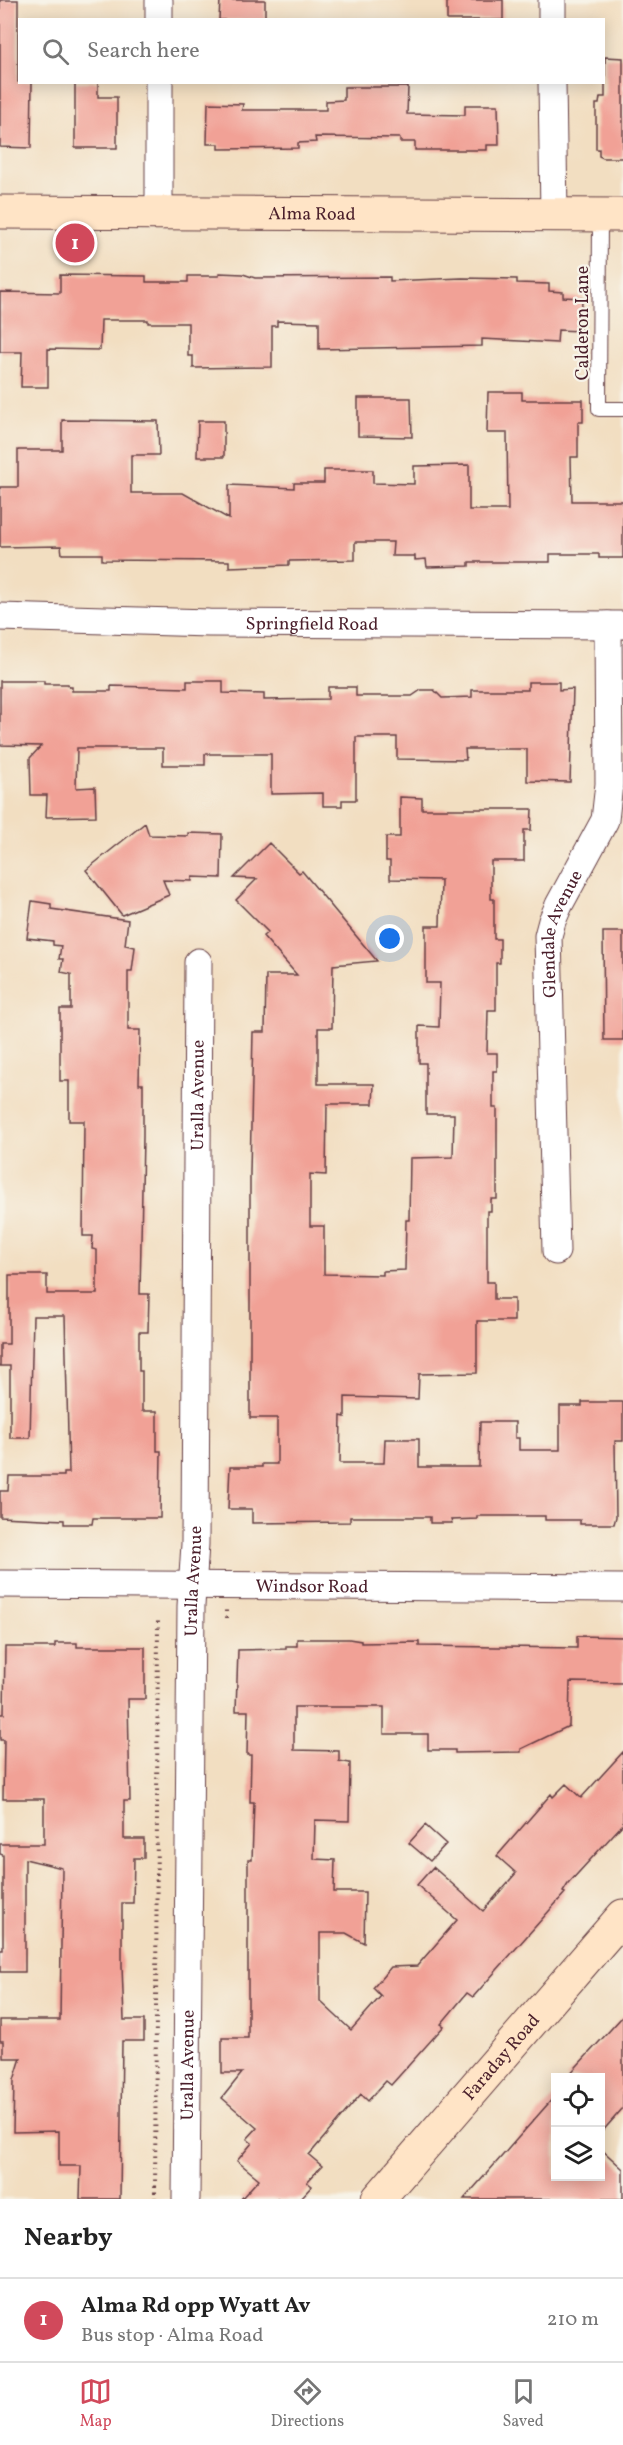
<!DOCTYPE html>
<meta charset="utf-8">
<style>
body{margin:0;font-family:Vollkorn,serif;background:#f2f2f2;color:#222}
.controls{position:absolute;right:18px;bottom:18px;display:grid;overflow:hidden;border-radius:0px;box-shadow:0 3px 15px #0003}
.controls button{width:54px;height:54px;display:grid;place-items:center;padding:0;border:0;border-bottom:2px solid #e0e0e0;background:#fff;color:#222;font:30px sans-serif}
.you{position:absolute;left:390px;top:939px;width:21px;height:21px;margin:-15px;border:4px solid #fff;border-radius:50%;background:#1a73e8;box-shadow:0 0 0 9px #1a73e833}
.badge{display:grid;place-items:center;width:39px;height:39px;border-radius:50%;background:#d1495b;color:#fff;font-size:20px;font-weight:700}
.pin{position:absolute;translate:-50% -50%;border:3px solid #fff;box-shadow:0 2px 6px #0006}
.list{margin:0;padding:0;list-style:none}
h2{display:flex;justify-content:space-between;align-items:center;height:78px;margin:0;padding:0 24px;font-size:26px}
h2 small{font-size:20px;font-weight:400;color:#767676}
.list li{display:grid;grid-template-columns:39px 1fr auto;gap:18px;align-items:center;box-sizing:border-box;height:84px;padding:0 24px;border-top:2px solid #e0e0e0}
.list b{display:block;font-size:22px;white-space:nowrap}
.list p{margin:0;font-size:20px;white-space:nowrap;color:#767676}
.list em{font-size:20px;font-style:normal;color:#767676}
.icon{flex:none;width:33px;height:33px;fill:none;stroke:currentColor;stroke-width:2;stroke-linecap:round;stroke-linejoin:round}
.map{position:relative;flex:none;width:623px;height:2199px;overflow:hidden}
.search{position:absolute;background:#fff;box-shadow:0 3px 15px #0003;left:18px;right:18px;top:18px;height:66px;display:flex;align-items:center;gap:15px;box-sizing:border-box;padding:0 21px;border-radius:0px;color:#767676;font-size:22px}
.sheet{height:162px;background:#fff}
nav{display:flex;justify-content:space-around;align-items:center;box-sizing:border-box;height:84px;border-top:2px solid #e0e0e0;background:#fff;font-size:16px;color:#767676}
nav a{display:grid;justify-items:center;gap:3px}
nav .on{color:#d1495b}
.map>svg:first-child{display:block}
.building{fill:#f1a196}
.lines{fill:none;stroke-linecap:round;stroke-linejoin:round}
.service-casing{stroke:#633c42;stroke-width:16}
.minor-casing{stroke:#633c42;stroke-width:29}
.secondary-casing{stroke:#633c42;stroke-width:35}
.path{stroke:#633c42;stroke-width:4;stroke-dasharray:1.5 4.5;stroke-linecap:butt}
.service{stroke:#fff;stroke-width:14}
.minor{stroke:#fff;stroke-width:27}
.secondary{stroke:#ffe4c6;stroke-width:33}
.labels{text-anchor:middle;stroke-width:4.5;stroke-linejoin:round;paint-order:stroke}
.street-label{font-size:18px;fill:#4a1f2b;stroke:#f7f3e8}
</style>
<div class="map">
<svg width="623" height="2199" viewBox="0 0 623 2199">
<rect width="100%" height="100%" fill="#f7f3e8"/>
<filter id="ink" filterUnits="userSpaceOnUse"><feTurbulence type="fractalNoise" baseFrequency=".0167" numOctaves="2"/><feDisplacementMap in="SourceGraphic" scale="12" xChannelSelector="R" yChannelSelector="G"/><feConvolveMatrix kernelMatrix="1 2 1 2 8 2 1 2 1" color-interpolation-filters="sRGB"/></filter>
<filter id="wash" filterUnits="userSpaceOnUse"><feTurbulence type="fractalNoise" baseFrequency=".008" numOctaves="4" result="noise"/><feDisplacementMap in="SourceGraphic" scale="24" xChannelSelector="R" yChannelSelector="G"/><feGaussianBlur stdDeviation="1.35" result="paint"/><feColorMatrix in="noise" values="0 0 0 0 0 0 0 0 0 0 0 0 0 0 0 0 0 1.4 0 .05"/><feComposite in="paint" operator="in"/></filter>
<g filter="url(#wash)">
<rect width="100%" height="100%" fill="#f2dec1"/>
<g id="blocks">
<path class="building" d="M 0,0 L 18,0 L 18,82 L 32,82 L 31,148 L 0,147 Z
M 220,0 L 265,0 L 265,20 L 219,20 Z
M 447,0 L 503,0 L 503,20 L 447,20 Z
M 605,57 L 623,58 L 623,158 L 603,158 L 599,156 L 599,149 L 596,149 L 596,104 L 599,104 L 600,97 L 605,97 Z
M 75,82 L 98,82 L 98,97 L 117,97 L 117,148 L 75,148 Z
M 344,87 L 408,87 L 407,114 L 465,115 L 465,105 L 498,105 L 499,145 L 487,145 L 487,150 L 415,150 L 415,142 L 400,142 L 400,138 L 315,137 L 316,142 L 298,143 L 298,148 L 219,149 L 219,144 L 207,144 L 208,103 L 243,104 L 242,110 L 326,110 L 326,101 L 344,100 Z
M 219,273 L 243,274 L 255,278 L 390,277 L 390,281 L 462,278 L 517,279 L 517,283 L 549,284 L 549,291 L 563,292 L 563,297 L 582,298 L 581,331 L 558,330 L 557,343 L 482,339 L 482,346 L 319,349 L 319,322 L 277,321 L 277,326 L 272,326 L 272,367 L 193,368 L 193,356 L 188,356 L 188,323 L 148,323 L 148,320 L 101,320 L 100,350 L 48,349 L 48,387 L 21,387 L 22,352 L 0,352 L 0,292 L 60,293 L 60,275 L 146,276 L 146,282 L 188,282 L 188,276 L 219,276 Z
M 488,392 L 522,392 L 522,400 L 583,400 L 583,422 L 578,422 L 578,457 L 571,457 L 572,501 L 623,501 L 623,558 L 599,558 L 599,554 L 550,554 L 550,562 L 469,562 L 469,566 L 427,567 L 426,559 L 415,560 L 415,556 L 392,556 L 393,542 L 355,542 L 355,560 L 289,561 L 289,565 L 229,567 L 229,561 L 102,560 L 102,554 L 62,554 L 61,546 L 0,547 L 0,487 L 18,487 L 18,450 L 62,450 L 62,420 L 158,421 L 159,455 L 131,455 L 131,493 L 183,493 L 229,519 L 229,485 L 294,488 L 294,483 L 324,483 L 324,470 L 373,470 L 373,483 L 414,484 L 414,466 L 469,465 L 469,510 L 508,510 L 507,433 L 487,433 Z
M 358,398 L 411,398 L 412,437 L 358,436 Z
M 198,421 L 224,421 L 224,457 L 197,457 Z
M 0,681 L 44,681 L 44,684 L 68,684 L 69,687 L 72,687 L 72,691 L 111,691 L 111,686 L 187,688 L 187,681 L 223,681 L 223,693 L 264,694 L 264,700 L 328,699 L 328,687 L 356,687 L 356,696 L 412,696 L 421,690 L 434,690 L 442,698 L 472,697 L 472,690 L 528,690 L 528,682 L 559,682 L 559,690 L 573,689 L 570,782 L 527,781 L 527,749 L 465,749 L 466,760 L 397,759 L 397,737 L 356,737 L 356,800 L 342,800 L 342,806 L 323,806 L 323,793 L 271,794 L 271,754 L 205,754 L 205,765 L 163,765 L 163,748 L 77,748 L 76,788 L 95,787 L 96,816 L 46,817 L 47,795 L 31,795 L 30,758 L 41,746 L 0,745 Z
M 400,797 L 422,798 L 422,809 L 532,809 L 531,830 L 524,830 L 524,861 L 491,861 L 491,899 L 494,899 L 494,939 L 500,939 L 500,963 L 496,963 L 496,1010 L 488,1010 L 487,1053 L 497,1053 L 497,1071 L 493,1071 L 493,1108 L 497,1108 L 497,1199 L 491,1199 L 491,1211 L 487,1211 L 487,1282 L 494,1282 L 494,1299 L 514,1299 L 514,1321 L 477,1321 L 477,1373 L 419,1374 L 418,1399 L 345,1397 L 345,1417 L 341,1416 L 340,1463 L 384,1463 L 385,1439 L 419,1439 L 419,1467 L 479,1467 L 480,1422 L 515,1422 L 515,1438 L 519,1438 L 519,1450 L 560,1450 L 560,1406 L 582,1406 L 582,1402 L 623,1402 L 623,1441 L 615,1441 L 616,1517 L 614,1524 L 580,1524 L 580,1520 L 545,1520 L 545,1516 L 477,1516 L 477,1519 L 451,1520 L 452,1523 L 430,1523 L 430,1517 L 350,1517 L 350,1522 L 252,1523 L 252,1509 L 228,1509 L 230,1467 L 262,1467 L 262,1464 L 277,1464 L 277,1418 L 250,1418 L 250,1172 L 253,1032 L 265,1032 L 266,975 L 297,975 L 263,936 L 268,932 L 236,900 L 257,879 L 234,878 L 269,843 L 299,873 L 302,871 L 377,961 L 333,965 L 332,1028 L 318,1028 L 318,1084 L 374,1084 L 373,1104 L 327,1104 L 326,1175 L 310,1174 L 310,1226 L 324,1226 L 324,1274 L 383,1275 L 383,1271 L 405,1270 L 406,1220 L 409,1220 L 410,1158 L 453,1157 L 454,1114 L 426,1114 L 426,1063 L 419,1063 L 419,1026 L 439,1027 L 440,983 L 426,983 L 426,926 L 440,926 L 441,880 L 390,879 L 390,861 L 386,861 L 386,837 L 400,837 Z
M 145,823 L 149,835 L 188,836 L 188,833 L 222,834 L 221,878 L 192,877 L 192,881 L 163,880 L 169,895 L 122,915 L 86,870 Z
M 32,901 L 51,904 L 51,909 L 128,920 L 125,945 L 135,947 L 132,971 L 128,971 L 128,1030 L 140,1030 L 139,1084 L 143,1084 L 143,1136 L 140,1294 L 149,1294 L 148,1332 L 139,1332 L 139,1371 L 142,1371 L 142,1411 L 157,1411 L 157,1451 L 161,1451 L 160,1518 L 93,1518 L 92,1524 L 64,1524 L 64,1520 L 0,1517 L 0,1491 L 8,1491 L 9,1476 L 64,1476 L 64,1473 L 69,1473 L 65,1316 L 33,1316 L 30,1438 L 10,1438 L 10,1366 L 0,1366 L 0,1344 L 9,1344 L 9,1275 L 47,1275 L 47,1294 L 97,1294 L 97,1250 L 92,1249 L 93,1236 L 83,1236 L 84,1121 L 69,1121 L 69,1081 L 60,1081 L 60,1009 L 71,1009 L 71,974 L 61,972 L 63,959 L 59,959 L 61,946 L 53,945 L 53,941 L 27,938 Z
M 603,932 L 623,932 L 623,1040 L 604,1040 Z
M 577,1636 L 623,1637 L 623,1683 L 570,1682 L 569,1726 L 521,1749 L 521,1752 L 455,1753 L 455,1750 L 428,1750 L 428,1734 L 384,1734 L 384,1707 L 294,1707 L 294,1750 L 339,1751 L 339,1761 L 350,1763 L 349,1821 L 315,1820 L 314,1859 L 335,1860 L 334,1892 L 365,1892 L 364,1943 L 346,1933 L 320,1933 L 320,2001 L 351,2030 L 381,1996 L 373,1988 L 391,1967 L 417,1966 L 457,1920 L 417,1885 L 433,1867 L 483,1911 L 516,1873 L 497,1856 L 551,1794 L 553,1797 L 566,1784 L 581,1798 L 623,1752 L 623,1824 L 568,1884 L 563,1892 L 565,1893 L 473,1997 L 467,1993 L 441,2024 L 444,2026 L 391,2085 L 386,2081 L 368,2101 L 361,2094 L 309,2155 L 322,2166 L 307,2182 L 312,2186 L 300,2199 L 241,2199 L 259,2179 L 237,2161 L 252,2143 L 247,2139 L 257,2128 L 222,2098 L 242,2073 L 222,2073 L 222,2038 L 248,2038 L 248,1860 L 252,1860 L 254,1802 L 250,1802 L 251,1755 L 247,1755 L 248,1711 L 236,1711 L 238,1650 L 286,1649 L 286,1646 L 297,1646 L 297,1639 L 349,1639 L 361,1641 L 361,1643 L 419,1642 L 419,1646 L 577,1648 Z
M 55,1643 L 77,1643 L 77,1647 L 145,1647 L 145,1699 L 128,1699 L 130,1801 L 124,1801 L 124,1839 L 144,1839 L 144,1858 L 134,1858 L 133,1903 L 122,1903 L 122,1966 L 124,2020 L 144,2020 L 144,2041 L 122,2041 L 120,2199 L 80,2199 L 81,2166 L 59,2166 L 59,2131 L 13,2132 L 14,2080 L 21,2058 L 3,2058 L 3,2041 L 0,2041 L 0,2020 L 60,2020 L 62,1868 L 25,1859 L 25,1972 L 0,1972 L 0,1950 L 3,1950 L 3,1855 L 0,1854 L 0,1844 L 44,1844 L 44,1799 L 3,1799 L 4,1740 L 0,1740 L 0,1714 L 4,1714 L 5,1647 L 55,1647 Z
M 425,1825 L 446,1844 L 430,1861 L 409,1843 Z
M 623,2016 L 623,2108 L 600,2134 L 600,2078 L 566,2078 Z
M 555,2096 L 555,2176 L 600,2176 L 600,2148 L 623,2169 L 623,2199 L 464,2199 Z"/>
</g>
</g>
<g filter="url(#ink)">
<use href="#blocks" fill-opacity="0" stroke="#633c42" stroke-width="1.5"/>
<g class="lines">
<defs>
<path id="service" d="M 600,215 L 599,409 L 623,409"/>
<g id="minor">
<path d="M 159,20 L 159,0"/>
<path d="M 552,20 L 552,0"/>
<path d="M 552,82 L 554,214"/>
<path d="M 159,213 L 159,82"/>
<path id="s1" d="M 0,617 L 209,623 L 623,625"/>
<path id="s2" d="M 556,1251 L 548,936 L 552,921 L 559,905 L 605,820 L 609,784 L 608,625"/>
<path id="s3" d="M 0,1584 L 623,1588"/>
<path id="s4" d="M 186,2199 L 191,1606 L 195,1544 L 198,962"/>
</g>
<g id="secondary">
<path id="s5" d="M 0,212 L 623,215"/>
<path id="s6" d="M 378,2199 L 623,1916"/>
</g>
</defs>
<use href="#service" class="service-casing"/>
<use href="#minor" class="minor-casing"/>
<use href="#secondary" class="secondary-casing"/>
<path class="path" d="M 226,1618 L 226,1609
M 155,2199 L 158,1617"/>
<use href="#service" class="service"/>
<use href="#minor" class="minor"/>
<use href="#secondary" class="secondary"/>
</g>
</g>
<g class="labels">
<g class="street-label">
<text dy="6" stroke="none"><textPath href="#s5" startOffset="312">Alma Road</textPath></text>
<text transform="translate(582 323) rotate(-90)" y="6">Calderon Lane</text>
<text dy="6" stroke="none"><textPath href="#s1" startOffset="312">Springfield Road</textPath></text>
<text dy="6" stroke="none"><textPath href="#s2" startOffset="320">Glendale Avenue</textPath></text>
<text dy="6" stroke="none"><textPath href="#s4" startOffset="1104">Uralla Avenue</textPath></text>
<text dy="6" stroke="none"><textPath href="#s4" startOffset="618">Uralla Avenue</textPath></text>
<text dy="6" stroke="none"><textPath href="#s3" startOffset="312">Windsor Road</textPath></text>
<text dy="6" stroke="none"><textPath href="#s6" startOffset="188">Faraday Road</textPath></text>
<text dy="6" stroke="none"><textPath href="#s4" startOffset="134">Uralla Avenue</textPath></text>
</g>
</g>
</svg>
<div class="controls">
<button><svg class="icon" aria-label="locate" viewBox="0 0 24 24"><circle cx="12" cy="12" r="6"/><path d="M12 2v4M12 18v4M2 12h4M18 12h4"/></svg></button>
<button><svg class="icon" aria-label="layers" viewBox="0 0 24 24"><path d="M12 4l9 5-9 5-9-5zM3 14l9 5 9-5"/></svg></button>
</div>
<div class="you"></div>
<div class="pin badge" style="left:75px;top:243px">1</div>
<div class="search"><svg class="icon" aria-label="search" viewBox="0 0 24 24"><circle cx="10" cy="10" r="6"/><path d="M15 15l6 6"/></svg>Search here</div>
</div>
<section class="sheet">
<h2>Nearby<small></small></h2>
<ul class="list">
<li><span class="badge">1</span><div><b>Alma Rd opp Wyatt Av</b><p>Bus stop · Alma Road</p></div><em>210 m</em></li>
</ul>
</section>
<nav>
<a class="on"><svg class="icon" aria-label="map" viewBox="0 0 24 24"><path d="M3 6l6-2 6 2 6-2v14l-6 2-6-2-6 2zM9 4v14M15 6v14"/></svg>Map</a>
<a><svg class="icon" aria-label="directions" viewBox="0 0 24 24"><path d="M12 3l9 9-9 9-9-9zM9 14v-3h6M13 9l2 2-2 2"/></svg>Directions</a>
<a><svg class="icon" aria-label="saved" viewBox="0 0 24 24"><path d="M7 4h10v16l-5-4-5 4z"/></svg>Saved</a>
</nav>
